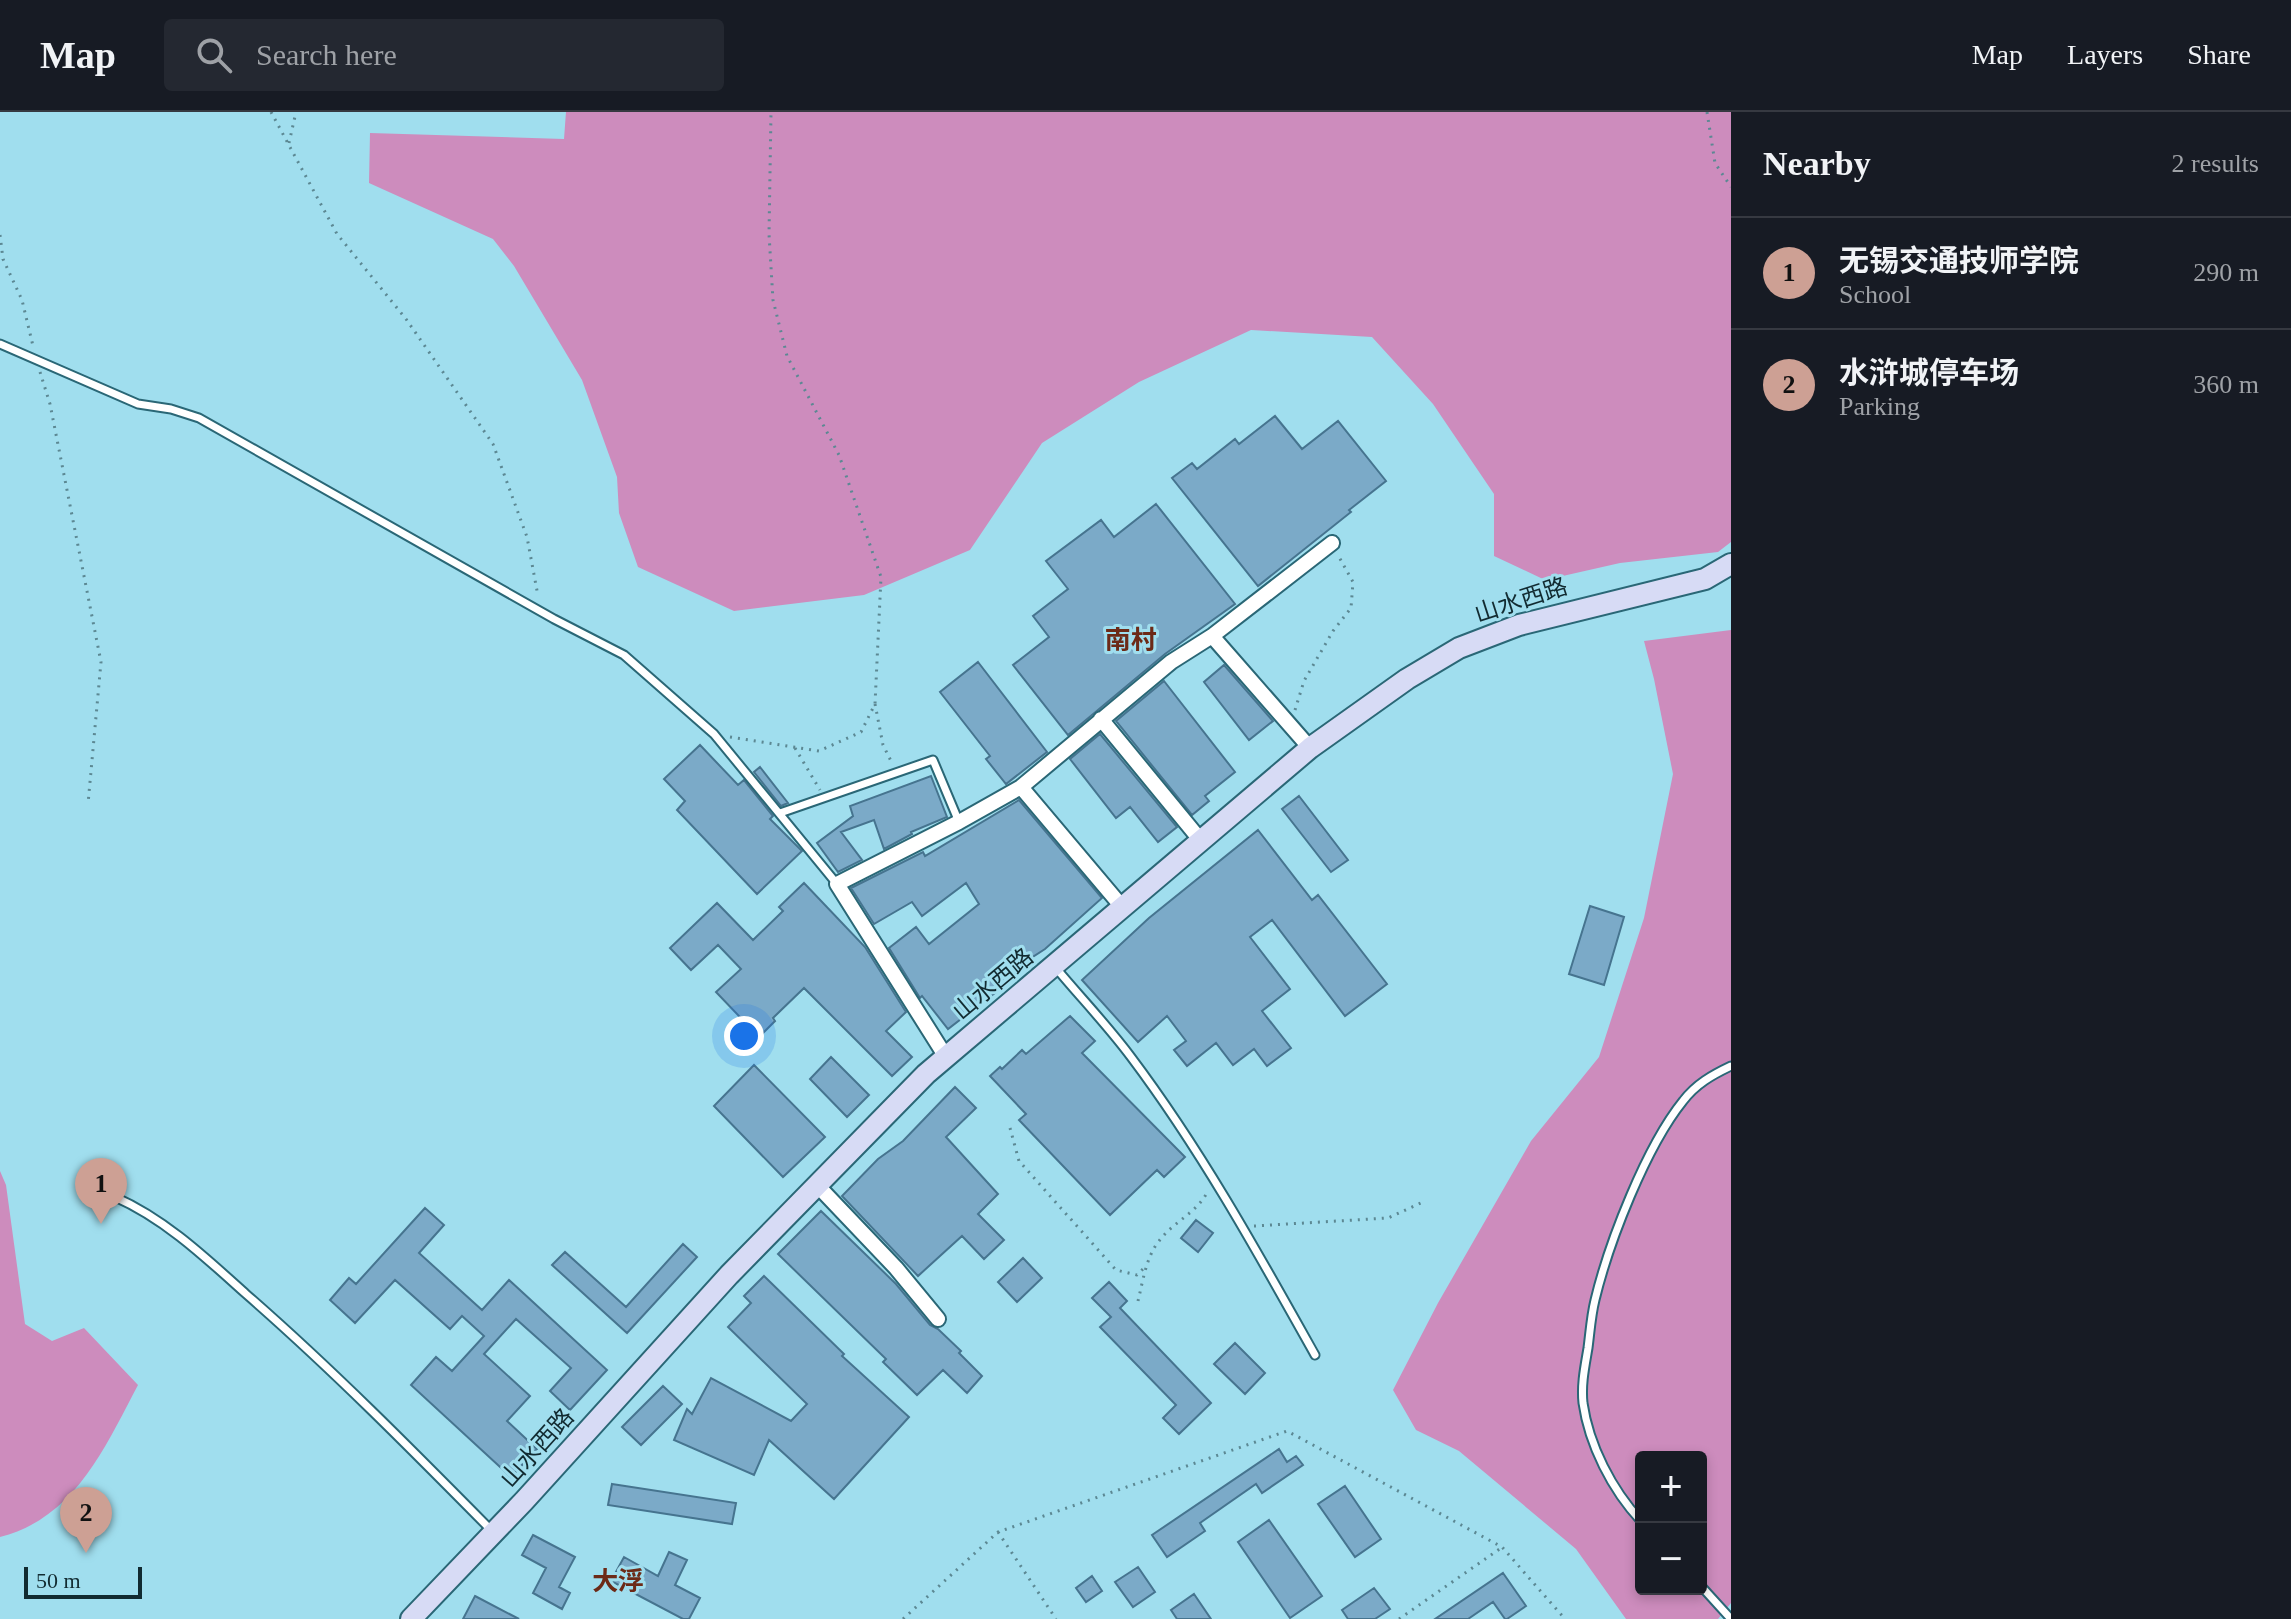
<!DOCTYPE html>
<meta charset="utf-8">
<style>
body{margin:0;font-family:"Times New Roman","Noto Sans SC",serif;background:#242831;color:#f1f3f6}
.controls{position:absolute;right:24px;bottom:24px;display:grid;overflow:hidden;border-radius:8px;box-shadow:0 4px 12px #0003}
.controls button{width:72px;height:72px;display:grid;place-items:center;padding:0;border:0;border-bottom:2px solid #363941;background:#171b24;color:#f1f3f6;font:40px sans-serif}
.scale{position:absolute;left:24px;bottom:20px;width:118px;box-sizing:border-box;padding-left:8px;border:4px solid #122b31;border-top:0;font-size:22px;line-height:28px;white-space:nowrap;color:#122b31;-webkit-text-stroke:6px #a0deee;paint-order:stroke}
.you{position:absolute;left:744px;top:924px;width:28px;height:28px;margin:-20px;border:6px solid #fff;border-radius:50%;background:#1a73e8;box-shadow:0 0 0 12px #1a73e833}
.badge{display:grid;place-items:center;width:52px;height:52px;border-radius:50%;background:#cda094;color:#111;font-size:26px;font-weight:700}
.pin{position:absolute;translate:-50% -66px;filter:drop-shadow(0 2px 4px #0008)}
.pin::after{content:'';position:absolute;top:42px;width:28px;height:24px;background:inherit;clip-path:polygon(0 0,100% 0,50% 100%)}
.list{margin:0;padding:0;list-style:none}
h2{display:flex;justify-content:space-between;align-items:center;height:104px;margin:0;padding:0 32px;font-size:34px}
h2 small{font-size:26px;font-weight:400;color:#9ea1a6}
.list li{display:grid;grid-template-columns:52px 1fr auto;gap:24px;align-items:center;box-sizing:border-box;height:112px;padding:0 32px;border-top:2px solid #363941}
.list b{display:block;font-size:30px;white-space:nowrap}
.list p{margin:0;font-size:26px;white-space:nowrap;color:#9ea1a6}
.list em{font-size:26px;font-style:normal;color:#9ea1a6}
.icon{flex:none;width:44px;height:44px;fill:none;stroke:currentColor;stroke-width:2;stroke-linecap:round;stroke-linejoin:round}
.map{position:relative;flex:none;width:1731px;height:1507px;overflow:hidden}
header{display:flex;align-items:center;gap:48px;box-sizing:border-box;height:112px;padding:0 40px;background:#171b24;border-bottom:2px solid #363941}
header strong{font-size:38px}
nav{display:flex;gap:44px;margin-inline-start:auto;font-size:28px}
.search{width:560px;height:72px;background:#242831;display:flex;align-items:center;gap:20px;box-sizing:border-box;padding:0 28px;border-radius:8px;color:#9ea1a6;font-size:30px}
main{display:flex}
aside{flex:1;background:#171b24}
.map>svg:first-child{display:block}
.green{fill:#cd8cbd;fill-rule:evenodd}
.building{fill:#7baac8;stroke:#46748f;stroke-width:2}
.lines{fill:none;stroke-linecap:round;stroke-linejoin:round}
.lane-casing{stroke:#2a6776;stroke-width:11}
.street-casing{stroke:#2a6776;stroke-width:18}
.secondary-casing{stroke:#2a6776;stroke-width:24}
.path{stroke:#5c8893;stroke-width:3;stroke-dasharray:2 6;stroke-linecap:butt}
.lane{stroke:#fff;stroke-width:7}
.street{stroke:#fff;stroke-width:14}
.secondary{stroke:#d7dbf5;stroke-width:20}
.labels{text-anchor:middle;stroke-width:6;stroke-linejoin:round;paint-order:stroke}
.street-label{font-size:24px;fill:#122b31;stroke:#a0deee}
.neighbourhood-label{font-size:26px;font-weight:bold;fill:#6c2a17;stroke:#a0deee}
</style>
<header>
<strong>Map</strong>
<div class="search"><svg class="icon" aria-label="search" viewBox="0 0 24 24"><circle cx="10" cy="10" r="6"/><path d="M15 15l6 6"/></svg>Search here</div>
<nav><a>Map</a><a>Layers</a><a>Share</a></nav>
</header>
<main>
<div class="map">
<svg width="1731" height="1507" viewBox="0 0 1731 1507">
<rect width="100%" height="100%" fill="#a0deee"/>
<path class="green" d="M 566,0 L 1731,0 L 1731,430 L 1718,440 L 1620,451 L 1545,468 L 1494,444 L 1494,382 L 1433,292 L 1372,225 L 1251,218 L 1139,270 L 1042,331 L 970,438 L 864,483 L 734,499 L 638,455 L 619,401 L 617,365 L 582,268 L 514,154 L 493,127 L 369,71 L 370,21 L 564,27 Z
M 1731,518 L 1731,1491 L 1718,1507 L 1626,1507 L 1576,1437 L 1459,1339 L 1416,1318 L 1393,1278 L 1438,1191 L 1531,1029 L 1599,945 L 1644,806 L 1673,662 L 1654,567 L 1644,529 ZM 1641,1345 L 1701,1345 L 1701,1477 L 1641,1477 Z
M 0,1059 L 6,1073 L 25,1212 L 52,1229 L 84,1216 L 138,1273 C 105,1335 75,1406 0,1425 Z"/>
<path class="building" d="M 1275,304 L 1302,337 L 1338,309 L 1386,369 L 1349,398 L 1351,400 L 1258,474 L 1172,366 L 1192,351 L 1197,357 L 1235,327 L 1239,332 Z
M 1156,392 L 1235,492 L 1165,542 L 1068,623 L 1013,553 L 1049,525 L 1033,504 L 1068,477 L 1046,449 L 1101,408 L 1114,425 Z
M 978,550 L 1047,640 L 1006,672 L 986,647 L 990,644 L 940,580 Z
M 1224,553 L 1273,609 L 1249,628 L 1204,570 Z
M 1164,569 L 1235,660 L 1205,684 L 1209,689 L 1192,703 L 1116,609 Z
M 1100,622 L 1177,715 L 1158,730 L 1130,695 L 1116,706 L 1070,647 Z
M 700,633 L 738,673 L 744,668 L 773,704 L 770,707 L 802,739 L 757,782 L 677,698 L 685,689 L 664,667 Z
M 760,655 L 788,691 L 781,694 L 754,660 Z
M 931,664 L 947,705 L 911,720 L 912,722 L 884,737 L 874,708 L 841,720 L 862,748 L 838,760 L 817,731 L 853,704 L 850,694 Z
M 1299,684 L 1348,748 L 1331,760 L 1282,697 Z
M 1019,688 L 1102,786 L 1045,837 L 1008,861 L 1013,867 L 948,917 L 922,884 L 920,886 L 889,836 L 916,815 L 929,832 L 979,792 L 966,771 L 922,804 L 912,790 L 874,812 L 851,776 L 923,740 L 925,744 Z
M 1258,718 L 1312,788 L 1318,783 L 1387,872 L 1345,904 L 1272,808 L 1250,825 L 1290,877 L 1262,899 L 1291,936 L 1267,954 L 1254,937 L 1233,953 L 1216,931 L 1187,954 L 1174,938 L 1186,929 L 1167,904 L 1138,930 L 1082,868 L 1149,806 Z
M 804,771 L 865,835 L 906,900 L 886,919 L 912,945 L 892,964 L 804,876 L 773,906 L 775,909 L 759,925 L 716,880 L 741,857 L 718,833 L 691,858 L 670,836 L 717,791 L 753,828 L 783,799 L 779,795 Z
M 1590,794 L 1624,805 L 1604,873 L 1569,862 Z
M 1070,904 L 1095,929 L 1082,941 L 1185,1045 L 1164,1065 L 1157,1058 L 1110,1103 L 1019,1008 L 1026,1002 L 990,964 L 1000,955 L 1002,957 L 1022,938 L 1026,942 Z
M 831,945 L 869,983 L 847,1005 L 810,967 Z
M 754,953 L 825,1025 L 783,1065 L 714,994 Z
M 955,975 L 976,996 L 946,1025 L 998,1082 L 978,1102 L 1004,1128 L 984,1147 L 962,1124 L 918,1164 L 842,1084 L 878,1047 L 903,1029 Z
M 425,1096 L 444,1113 L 419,1141 L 482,1198 L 509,1168 L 607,1258 L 570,1298 L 550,1279 L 571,1256 L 516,1207 L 484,1242 L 530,1284 L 507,1309 L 537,1337 L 511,1365 L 411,1273 L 436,1245 L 452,1259 L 484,1224 L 462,1204 L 450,1217 L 395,1168 L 355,1211 L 330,1188 L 349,1166 L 356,1172 Z
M 821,1099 L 896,1172 L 930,1213 L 938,1217 L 961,1239 L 959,1241 L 982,1264 L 967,1281 L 943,1258 L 917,1283 L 883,1250 L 886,1247 L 778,1142 Z
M 1196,1108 L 1213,1121 L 1198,1140 L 1181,1126 Z
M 683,1132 L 697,1145 L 627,1221 L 552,1153 L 565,1140 L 626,1195 Z
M 1023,1146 L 1042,1166 L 1017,1190 L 998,1170 Z
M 764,1164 L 844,1242 L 842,1244 L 909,1305 L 834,1387 L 769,1328 L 754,1363 L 674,1328 L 687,1297 L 692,1302 L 711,1266 L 791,1309 L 807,1292 L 728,1215 L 751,1191 L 744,1184 Z
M 1109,1170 L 1127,1189 L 1120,1196 L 1211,1291 L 1179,1322 L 1163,1306 L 1176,1293 L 1100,1215 L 1111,1205 L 1092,1186 Z
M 1235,1231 L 1265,1261 L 1245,1282 L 1214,1252 Z
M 663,1274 L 682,1292 L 641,1333 L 622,1315 Z
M 1279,1337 L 1287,1350 L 1296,1344 L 1303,1353 L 1262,1381 L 1256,1372 L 1200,1411 L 1205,1419 L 1167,1445 L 1152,1423 Z
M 612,1372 L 736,1391 L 732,1412 L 608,1393 Z
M 1345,1374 L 1381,1427 L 1355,1445 L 1318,1392 Z
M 1269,1408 L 1322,1484 L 1290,1506 L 1238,1430 Z
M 533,1423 L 575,1445 L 559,1475 L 570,1481 L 562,1497 L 533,1481 L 546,1456 L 522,1443 Z
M 669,1440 L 687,1448 L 675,1473 L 700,1486 L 689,1507 L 683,1507 L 611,1469 L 624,1445 L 658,1464 Z
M 1138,1455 L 1155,1480 L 1133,1495 L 1115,1470 Z
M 1503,1461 L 1526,1494 L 1507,1507 L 1505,1507 L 1493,1490 L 1468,1507 L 1435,1507 Z
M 1092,1464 L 1102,1479 L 1086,1490 L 1076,1476 Z
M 1374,1476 L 1390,1497 L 1375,1507 L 1348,1507 L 1342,1498 Z
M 1194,1482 L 1211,1507 L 1177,1507 L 1171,1498 Z
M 475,1484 L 519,1507 L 463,1507 Z"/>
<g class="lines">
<defs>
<path id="lane" d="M 0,232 L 138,292 L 171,297 L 199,306 L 554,507 L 624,543 L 714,622 L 837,772
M 780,701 L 933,648 L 959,710
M 1056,856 C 1081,886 1108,914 1131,945 C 1201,1038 1258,1141 1315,1243
M 115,1085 C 165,1107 206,1146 246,1182 C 332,1257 412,1338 492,1419
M 1641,1409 C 1612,1378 1589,1333 1583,1291 C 1581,1272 1585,1254 1588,1236 C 1590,1221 1591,1204 1595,1188 C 1609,1130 1646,1035 1683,989 C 1696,972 1712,963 1731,954
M 1701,1474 L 1731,1507"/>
<path id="street" d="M 1212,524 L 1310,636
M 1101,607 L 1202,730
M 1123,796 L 1021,675 L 1171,550 L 1212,524 L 1332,431
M 946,945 L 837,772 L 959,710 L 1021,675
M 817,1073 L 896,1156 L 938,1207"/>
<path id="secondary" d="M 411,1507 L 524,1389 L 729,1163 L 926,962 L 1310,636 L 1407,567 L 1459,536 L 1519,513 L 1705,467 L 1731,452"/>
</defs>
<use href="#lane" class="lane-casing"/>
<use href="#street" class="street-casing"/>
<use href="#secondary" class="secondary-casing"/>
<path class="path" d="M 271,0 L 337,122 L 406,207 L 493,332 L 527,425 L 538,484
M 1707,0 L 1715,51 L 1731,75
M 289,31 L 296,0
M 0,123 L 3,147 L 22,188 L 33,234
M 40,260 L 50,292 L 101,550 L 88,692
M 875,592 L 883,633 L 891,649
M 1295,598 L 1304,569 L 1333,519 L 1351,496 L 1353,470 L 1339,445
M 730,625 L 819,639 L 861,620 L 875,592 L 881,465 L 839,343 L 787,244 L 773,188 L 769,122 L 771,0
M 795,636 L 820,678
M 1010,1016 L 1019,1049 L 1116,1158 L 1137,1163 L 1147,1153
M 1254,1114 L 1388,1106 L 1423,1090
M 1138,1189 C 1143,1169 1146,1145 1159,1129 C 1174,1109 1197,1101 1208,1079
M 998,1420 L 1056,1507
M 903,1507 L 998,1420 L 1287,1319 L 1502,1435 L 1565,1507
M 1399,1507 L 1501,1436"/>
<use href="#lane" class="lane"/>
<use href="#street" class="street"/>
<use href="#secondary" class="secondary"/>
</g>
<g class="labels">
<g class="street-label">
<text transform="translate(1521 488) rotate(-18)" y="8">山水西路</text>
<text transform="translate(993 872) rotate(-40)" y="8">山水西路</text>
<text transform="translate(537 1336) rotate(-48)" y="8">山水西路</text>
</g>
<g class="neighbourhood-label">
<text x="1131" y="537">南村</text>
<text x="618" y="1478">大浮</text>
</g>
</g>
</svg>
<div class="controls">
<button>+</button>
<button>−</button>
</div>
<div class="scale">50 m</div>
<div class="you"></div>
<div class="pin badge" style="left:101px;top:1112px">1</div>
<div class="pin badge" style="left:86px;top:1441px">2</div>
</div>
<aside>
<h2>Nearby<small>2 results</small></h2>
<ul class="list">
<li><span class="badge">1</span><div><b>无锡交通技师学院</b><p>School</p></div><em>290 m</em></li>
<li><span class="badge">2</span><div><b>水浒城停车场</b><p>Parking</p></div><em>360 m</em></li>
</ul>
</aside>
</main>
